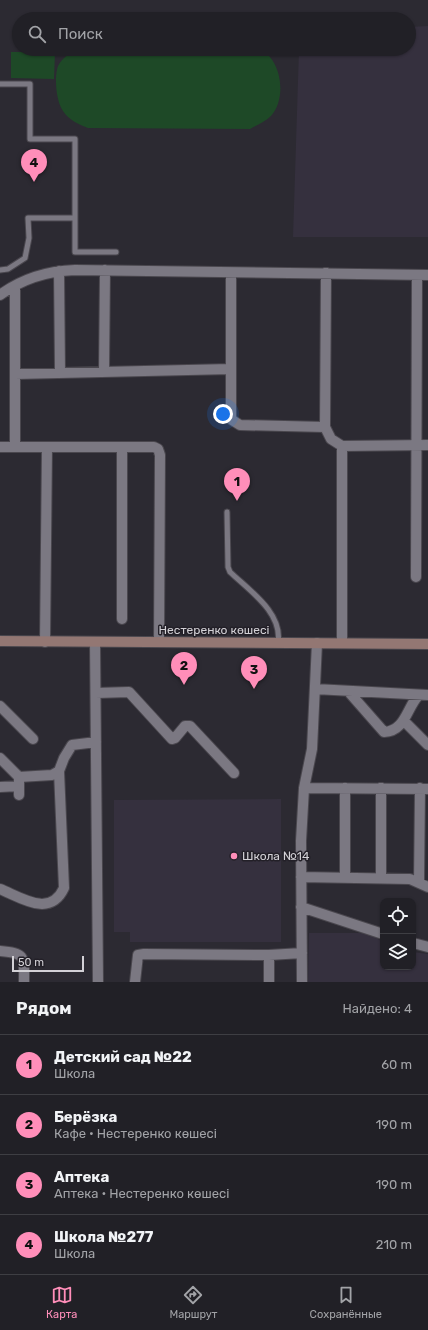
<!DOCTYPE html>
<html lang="ru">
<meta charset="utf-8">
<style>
body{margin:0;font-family:Rubik,sans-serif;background:#29282e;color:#f1f3f6}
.controls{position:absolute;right:12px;bottom:12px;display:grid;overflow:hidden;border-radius:8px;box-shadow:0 1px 3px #0004}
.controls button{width:36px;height:36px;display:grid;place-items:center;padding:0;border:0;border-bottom:1px solid #3e3e43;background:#212026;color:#f1f3f6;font:20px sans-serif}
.scale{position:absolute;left:12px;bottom:10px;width:72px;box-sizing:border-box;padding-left:4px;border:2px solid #d3d1d6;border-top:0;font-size:11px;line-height:14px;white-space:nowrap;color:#d3d1d6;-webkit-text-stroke:3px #232028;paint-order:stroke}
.you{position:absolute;left:223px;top:414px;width:14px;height:14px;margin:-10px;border:3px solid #fff;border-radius:50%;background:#1a73e8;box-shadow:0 0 0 6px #1a73e833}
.badge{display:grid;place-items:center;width:26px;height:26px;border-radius:50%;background:#ff8eb9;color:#111;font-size:13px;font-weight:700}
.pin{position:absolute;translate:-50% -33px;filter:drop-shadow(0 1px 2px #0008)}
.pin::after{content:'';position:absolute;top:21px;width:14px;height:12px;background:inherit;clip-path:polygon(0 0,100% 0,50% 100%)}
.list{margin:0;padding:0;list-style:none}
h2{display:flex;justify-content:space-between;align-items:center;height:52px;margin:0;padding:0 16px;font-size:17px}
h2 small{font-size:13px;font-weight:400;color:#a2a3a7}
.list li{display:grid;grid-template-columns:26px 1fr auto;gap:12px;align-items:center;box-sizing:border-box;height:60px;padding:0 16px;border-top:1px solid #3e3e43}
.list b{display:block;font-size:15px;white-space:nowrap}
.list p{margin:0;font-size:13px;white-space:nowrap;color:#a2a3a7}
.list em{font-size:13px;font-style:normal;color:#a2a3a7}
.icon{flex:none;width:22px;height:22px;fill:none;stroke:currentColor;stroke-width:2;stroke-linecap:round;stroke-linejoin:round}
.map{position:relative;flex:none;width:428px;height:982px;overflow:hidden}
.search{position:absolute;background:#212026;box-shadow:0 1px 3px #0004;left:12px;right:12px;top:12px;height:44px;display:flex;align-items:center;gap:10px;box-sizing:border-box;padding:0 14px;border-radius:22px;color:#a2a3a7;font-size:15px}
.sheet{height:292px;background:#212026}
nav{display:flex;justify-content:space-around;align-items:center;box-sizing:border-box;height:56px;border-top:1px solid #3e3e43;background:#212026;font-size:11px;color:#a2a3a7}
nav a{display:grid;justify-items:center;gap:2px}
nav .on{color:#ff8eb9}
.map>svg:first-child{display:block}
.built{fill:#35303e}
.green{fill:#1e4927}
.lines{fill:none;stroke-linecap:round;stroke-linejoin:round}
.service-casing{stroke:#4a474e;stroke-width:7}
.minor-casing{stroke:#4a474e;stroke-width:12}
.secondary-casing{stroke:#4a474e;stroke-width:12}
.service{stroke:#7b7882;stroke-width:5}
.minor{stroke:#7b7882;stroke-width:10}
.secondary{stroke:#937773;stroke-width:10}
.poi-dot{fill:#ff8eb9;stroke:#232028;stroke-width:1.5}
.labels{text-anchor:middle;stroke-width:3;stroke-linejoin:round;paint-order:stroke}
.street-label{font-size:12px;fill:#d3d1d6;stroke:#232028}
.poi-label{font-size:12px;fill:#d3d1d6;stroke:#232028;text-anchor:start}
</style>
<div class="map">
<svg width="428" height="982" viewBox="0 0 428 982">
<rect width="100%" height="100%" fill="#2c2a32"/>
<path class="built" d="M 428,26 L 428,237 L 293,237 L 299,49 L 409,49 L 409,27 Z
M 281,799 L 281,942 L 130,942 L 130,932 L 114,932 L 114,800 Z
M 309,933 L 368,933 L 383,942 L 383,967 L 413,967 L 413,952 L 428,954 L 428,982 L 308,982 Z"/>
<path class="green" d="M 76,49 L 260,49 C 282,60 287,98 271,116 C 265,122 257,125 250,129 L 88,128 C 78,124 69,120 63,111 C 56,101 54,77 58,66 C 62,58 69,54 76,49 Z
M 11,52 L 55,52 L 54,79 L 11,78 Z"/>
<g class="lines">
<defs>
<path id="service" d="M 0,84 L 30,84 L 30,139 L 75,139 L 75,218 L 28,218 L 29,238 L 25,258 L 8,269 L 0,270
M 75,218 L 75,252 L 116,252
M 227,512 L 228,567 L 230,572 C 250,591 283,613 278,643"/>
<path id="minor" d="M 59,271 L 60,373
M 231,273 L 231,416 L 232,420 L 240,425 L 325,427 L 331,439 L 342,446 L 428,445
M 15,286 L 15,447
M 0,295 C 23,278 48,271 75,270 L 428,275
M 104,372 L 105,270
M 15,374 L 231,369
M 325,427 L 326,273
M 342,446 L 342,643
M 0,447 L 154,447 L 158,449 L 160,455 L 159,642
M 122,447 L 122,619
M 416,577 L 417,275
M 45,642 L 47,447
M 95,642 L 98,982
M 315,689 L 428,695
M 348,691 L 384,732 C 406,731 407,706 419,695
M 96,693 L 129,692 L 172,739 L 175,738 L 185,726 L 190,726 L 234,773
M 0,706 L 33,739
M 404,721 L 428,745
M 0,758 L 19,777 L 19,795
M 19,777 L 52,775 L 59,771 L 64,758 L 72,745 L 96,742
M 0,787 L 19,786
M 304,788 L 428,789
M 345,788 L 345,878
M 301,877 L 410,879 L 428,887
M 381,878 L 381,788
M 419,883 L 420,788
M 0,889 C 22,898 50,918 64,888 L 59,771
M 301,907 L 383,934
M 413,943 L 428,947
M 0,951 C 27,953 24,958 24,982
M 135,982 L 138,955 L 144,954 L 269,955 L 302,953
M 269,982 L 269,955
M 302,982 L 301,841 L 304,788 L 312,749 L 317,643"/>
<path id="secondary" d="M 0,641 L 428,644"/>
</defs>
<use href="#service" class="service-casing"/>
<use href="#minor" class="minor-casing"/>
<use href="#secondary" class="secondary-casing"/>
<use href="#service" class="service"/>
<use href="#minor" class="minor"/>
<use href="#secondary" class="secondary"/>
</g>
<circle class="poi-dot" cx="234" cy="856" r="4"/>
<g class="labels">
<g class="street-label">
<text x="214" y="634">Нестеренко көшесі</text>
</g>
<g class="poi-label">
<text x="242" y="860">Школа №14</text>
</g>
</g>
</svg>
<div class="controls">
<button><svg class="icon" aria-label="locate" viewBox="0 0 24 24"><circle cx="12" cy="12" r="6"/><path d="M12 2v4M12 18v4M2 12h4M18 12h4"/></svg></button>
<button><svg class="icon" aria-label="layers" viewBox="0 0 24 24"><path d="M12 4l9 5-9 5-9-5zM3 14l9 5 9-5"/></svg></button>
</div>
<div class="scale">50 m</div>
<div class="you"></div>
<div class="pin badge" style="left:237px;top:501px">1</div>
<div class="pin badge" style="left:184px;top:685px">2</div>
<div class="pin badge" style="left:254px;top:689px">3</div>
<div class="pin badge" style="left:34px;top:182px">4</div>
<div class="search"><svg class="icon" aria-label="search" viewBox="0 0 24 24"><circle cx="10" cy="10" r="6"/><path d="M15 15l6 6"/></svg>Поиск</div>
</div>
<section class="sheet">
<h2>Рядом<small>Найдено: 4</small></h2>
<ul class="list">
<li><span class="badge">1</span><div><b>Детский сад №22</b><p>Школа</p></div><em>60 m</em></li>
<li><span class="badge">2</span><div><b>Берёзка</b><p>Кафе · Нестеренко көшесі</p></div><em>190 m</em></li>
<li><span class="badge">3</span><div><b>Аптека</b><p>Аптека · Нестеренко көшесі</p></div><em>190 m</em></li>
<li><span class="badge">4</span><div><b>Школа №277</b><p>Школа</p></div><em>210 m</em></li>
</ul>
</section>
<nav>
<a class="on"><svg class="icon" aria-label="map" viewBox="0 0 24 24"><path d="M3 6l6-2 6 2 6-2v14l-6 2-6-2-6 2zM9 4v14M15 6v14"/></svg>Карта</a>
<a><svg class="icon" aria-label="directions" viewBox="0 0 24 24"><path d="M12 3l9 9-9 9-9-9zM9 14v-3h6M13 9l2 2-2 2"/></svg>Маршрут</a>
<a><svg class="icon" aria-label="saved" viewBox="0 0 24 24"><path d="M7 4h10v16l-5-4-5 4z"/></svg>Сохранённые</a>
</nav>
